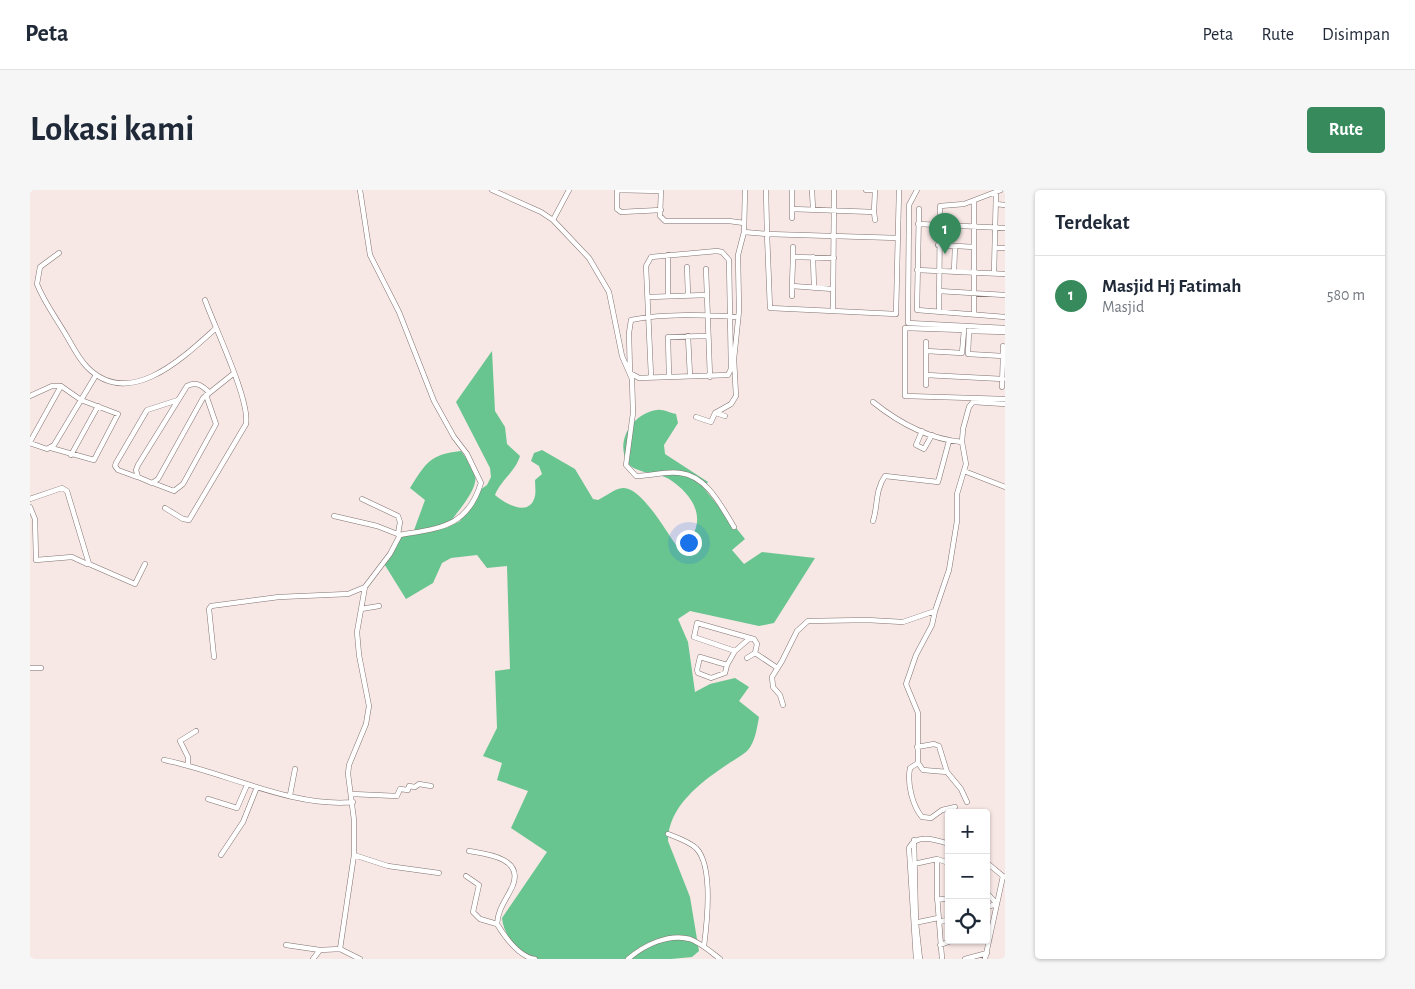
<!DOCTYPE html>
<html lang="id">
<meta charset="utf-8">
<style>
body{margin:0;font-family:"Alegreya Sans",sans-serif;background:#f6f6f7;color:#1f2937}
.controls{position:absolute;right:15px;bottom:15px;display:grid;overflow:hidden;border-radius:5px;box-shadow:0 1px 4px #0004}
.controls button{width:45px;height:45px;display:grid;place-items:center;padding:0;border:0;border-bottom:1px solid #e0e1e3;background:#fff;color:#1f2937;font:25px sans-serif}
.you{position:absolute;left:658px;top:352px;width:18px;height:18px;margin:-12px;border:4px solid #fff;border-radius:50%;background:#1a73e8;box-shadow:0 0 0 8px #1a73e833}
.badge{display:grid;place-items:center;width:32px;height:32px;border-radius:50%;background:#368a5c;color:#fff;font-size:16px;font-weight:700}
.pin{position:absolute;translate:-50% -41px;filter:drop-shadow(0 1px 2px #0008)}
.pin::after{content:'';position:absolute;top:26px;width:18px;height:15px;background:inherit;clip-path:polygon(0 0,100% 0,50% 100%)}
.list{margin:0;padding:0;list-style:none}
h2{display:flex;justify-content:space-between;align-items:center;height:65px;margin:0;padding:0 20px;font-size:21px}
h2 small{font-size:16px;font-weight:400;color:#747a83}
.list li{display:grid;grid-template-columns:32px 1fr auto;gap:15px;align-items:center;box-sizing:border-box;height:80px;padding:0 20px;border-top:1px solid #e0e1e3}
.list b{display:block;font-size:19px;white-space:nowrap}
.list p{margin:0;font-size:16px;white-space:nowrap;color:#747a83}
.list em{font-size:16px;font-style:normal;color:#747a83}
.icon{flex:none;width:28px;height:28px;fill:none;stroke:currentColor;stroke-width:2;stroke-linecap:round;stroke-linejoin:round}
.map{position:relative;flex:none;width:975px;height:769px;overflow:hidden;border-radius:5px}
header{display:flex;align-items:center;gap:30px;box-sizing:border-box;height:70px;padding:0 25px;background:#fff;border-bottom:1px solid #e0e1e3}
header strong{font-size:24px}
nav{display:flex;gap:28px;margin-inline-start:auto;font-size:18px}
.intro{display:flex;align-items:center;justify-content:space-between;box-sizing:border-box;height:120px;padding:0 30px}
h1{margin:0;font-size:35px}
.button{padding:12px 22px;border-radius:5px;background:#368a5c;color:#fff;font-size:18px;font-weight:700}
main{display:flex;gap:30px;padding:0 30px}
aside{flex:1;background:#fff;border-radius:5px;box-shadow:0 1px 4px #0004}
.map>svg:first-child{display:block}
.forest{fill:#69c58f}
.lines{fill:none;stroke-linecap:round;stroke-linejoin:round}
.minor-casing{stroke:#817371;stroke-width:5.5}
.minor{stroke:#fff;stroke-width:4.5}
</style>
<header>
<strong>Peta</strong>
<nav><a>Peta</a><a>Rute</a><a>Disimpan</a></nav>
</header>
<div class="intro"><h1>Lokasi kami</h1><a class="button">Rute</a></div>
<main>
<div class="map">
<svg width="975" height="769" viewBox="0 0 975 769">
<rect width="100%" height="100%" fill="#f7e7e5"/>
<path class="forest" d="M 462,161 L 465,221 L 475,237 L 477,254 L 490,266 C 485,282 471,290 465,305 C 475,314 500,328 505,306 C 506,301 505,295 505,290 L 512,284 L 509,276 L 501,271 L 504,263 L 512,260 L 545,279 L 563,309 L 568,310 C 575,307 585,298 593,298 C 611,297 636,341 646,355 L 655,355 C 679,331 664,305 639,289 C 627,282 605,284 597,272 C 585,249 604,223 627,220 C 633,219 640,223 646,224 L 648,233 L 634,255 L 635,264 L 678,292 L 673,297 L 715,349 L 702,360 L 714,374 L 732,362 L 785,368 L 744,433 L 729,436 L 660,421 L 648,429 L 658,452 L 665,502 L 680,494 L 705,488 L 719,497 L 709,511 L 729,527 C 727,538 725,552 718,560 C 712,566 702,571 695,576 C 670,593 638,617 638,651 L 660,707 L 669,761 L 662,767 L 641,769 L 507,769 C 503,766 501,766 496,764 C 483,758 473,741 472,728 L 517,662 L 481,638 L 498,601 L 467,590 L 472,573 L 453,566 L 467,538 L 465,481 L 480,479 L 477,376 L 457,378 L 447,365 L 421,368 L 412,373 L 403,393 L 376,409 L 353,372 L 370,345 L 383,343 L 395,310 L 380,298 C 396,273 400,264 431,261 C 436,268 443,277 445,285 C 449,300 424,325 416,338 L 430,331 L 450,300 L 457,295 L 461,287 L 460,278 L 426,212 Z"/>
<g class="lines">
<defs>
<path id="minor" d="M 330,0 L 340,65 L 369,122 L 404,211 L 424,247 L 437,264 L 451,293 C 437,338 409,338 370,345 L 360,364 L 335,397 L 327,442 L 329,465 L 339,516 L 336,534 L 319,575 L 318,584 L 324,630 L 324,665 L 310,759 L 330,769
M 462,0 L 511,22 L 523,30 L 559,68 L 579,102 L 592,166 L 602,189 L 603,223 L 596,275 L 606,286 C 621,286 635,281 650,283 C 677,286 691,316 704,337
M 631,0 L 630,26 L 635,31 L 699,31 L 714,33
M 736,0 L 737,44 L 868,48
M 762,0 L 762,19 L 844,22 L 845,0
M 782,0 L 783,19
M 836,0 L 845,0
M 887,0 L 879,15 L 878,133 L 975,138
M 966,14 L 975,15
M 762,19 L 762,28
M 889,19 L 887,120 L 975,127
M 631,20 L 591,22 L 587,19 L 587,0 L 631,1
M 844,22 L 845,30
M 523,30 L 539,0
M 888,34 L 975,38
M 714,42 L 737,44 L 740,118 L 866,124 L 869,0
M 908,55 L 944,57
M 966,58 L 975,58
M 29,63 L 10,77 L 7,94 C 14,112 26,128 36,145 C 42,155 48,168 57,177 C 99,220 153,168 185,139
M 638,65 L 638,106
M 763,67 L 763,57
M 783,67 L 784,98
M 657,77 L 658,105
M 676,79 L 680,187
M 887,80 L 975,84
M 924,82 L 925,56
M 964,83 L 966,2
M 762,96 L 762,106
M 803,99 L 762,96 L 763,67 L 804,68
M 909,101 L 975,105
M 619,107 L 676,105
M 803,120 L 804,0
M 909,122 L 910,16 L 934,14 L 971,0
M 944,124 L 944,11
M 933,136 L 934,140 L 875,138 L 875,206 L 975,209
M 939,138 L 939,141 L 975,142
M 939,141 L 938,164 L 973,166 L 972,197
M 658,146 L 660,186
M 896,152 L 896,161
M 973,156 L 973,166
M 896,185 L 973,189
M 621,186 L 616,76 L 621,67 L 687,61 L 692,62 L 699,70 L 701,179 L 698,185 L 609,188 L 600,183 L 599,143 L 601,130 C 636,123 673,125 708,127
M 639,186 L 638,147 L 677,146
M 896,195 L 896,161 L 932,163 L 934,140
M 179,202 C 172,196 167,191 157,196 L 108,275 L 106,280 L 108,287 L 122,293 L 128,289 L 173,208 L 203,184
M 0,206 L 22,196 L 31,196 L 51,210 L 88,224 L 64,270 L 21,258
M 843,212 C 869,233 899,249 932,252
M 686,223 L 695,226
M 666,227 L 681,232 L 685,223 L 701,214 L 706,206 L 704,169 L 709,121 L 708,65 L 714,42 L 715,0
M 892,241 L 886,255 L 894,259 L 902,245
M 0,252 L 31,196
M 0,253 L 17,259 L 24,255 L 66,185
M 41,265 L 68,216
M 934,281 L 975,297
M 107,287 L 88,280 L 85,276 L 86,273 L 117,220 L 148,210
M 123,293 L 144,301 L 153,294 L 186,234 L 176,205
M 0,309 L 32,298 L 37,301 L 59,374 L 105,394 L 115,374
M 332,309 L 368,326 L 370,332 L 368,344
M 0,317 L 5,329 L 6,370 L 42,367 L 57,374
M 135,318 L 153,329 L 159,330 L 216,234 C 220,210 185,138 175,110
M 304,326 L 347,336 L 370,345
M 843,331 C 848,316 845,300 855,286 L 908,292 L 919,251
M 331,419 L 349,416
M 725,463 L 746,477
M 184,467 L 179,419 L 181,416 L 249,407 L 318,404 L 335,397
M 670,467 L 697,475 L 695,483 L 681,488 L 668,483 L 667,480 Z
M 717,468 L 725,463 L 727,454 L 724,449 L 720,448
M 697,475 L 705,461 L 720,448 L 667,433 L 664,447 L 705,461
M 0,478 L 11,478
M 753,515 L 750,505 L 743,497 L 742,487 L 752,471 L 767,441 L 778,431 L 837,430 L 873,432 L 905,421
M 887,557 L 904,554 L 909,556 L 917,582
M 134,570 C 192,581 262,618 323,612
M 888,573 L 880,578 C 877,593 882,615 892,627 L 901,628 L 912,620 L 925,617
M 158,574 L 158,567 L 150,551 L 166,541
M 322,604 L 367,606 L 370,599 L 378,600 L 379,596 L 385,597 L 389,594 L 401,596
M 260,605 L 265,579
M 178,609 L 207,618 L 217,595
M 937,612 L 931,599 L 917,582 L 893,580 L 888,573 L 888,523 L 876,494 L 886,465 L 902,435 L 905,421 L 919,380 L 927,331 L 927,304 L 936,274 L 932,252 L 933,239 L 939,217 L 943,212 L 975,214
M 638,644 C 648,648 658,651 666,658 C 684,676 677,733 674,756
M 884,650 L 886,733 L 890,769
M 439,661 C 457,664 493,668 483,695 C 477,709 468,718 467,734 C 475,747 489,767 505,769
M 191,665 L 213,632 L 227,597
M 324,665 L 358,676 L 409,683
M 907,669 L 907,705 L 912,769
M 956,672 L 974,687
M 884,674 L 907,669 L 919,673
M 436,686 L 449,695 L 443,722 L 450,729 L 467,734
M 956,702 L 967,714 L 956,717
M 907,710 L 919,708
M 910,732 L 919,729
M 884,733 L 908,728
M 256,755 L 290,760
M 910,755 L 924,750
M 283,769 L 290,760 L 310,759
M 598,769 C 614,755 639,743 660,749 C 671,753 681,762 690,769
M 886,769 L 879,658 C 886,643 906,650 919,654
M 935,769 L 957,763
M 955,769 L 973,686"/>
</defs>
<use href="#minor" class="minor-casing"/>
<use href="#minor" class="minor"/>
</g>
</svg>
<div class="controls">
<button>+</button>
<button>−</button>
<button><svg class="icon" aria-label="locate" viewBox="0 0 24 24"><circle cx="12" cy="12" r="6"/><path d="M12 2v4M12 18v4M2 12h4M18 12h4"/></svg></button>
</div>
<div class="you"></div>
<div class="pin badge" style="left:915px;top:64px">1</div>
</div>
<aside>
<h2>Terdekat<small></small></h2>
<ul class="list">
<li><span class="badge">1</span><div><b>Masjid Hj Fatimah</b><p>Masjid</p></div><em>580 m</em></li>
</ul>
</aside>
</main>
